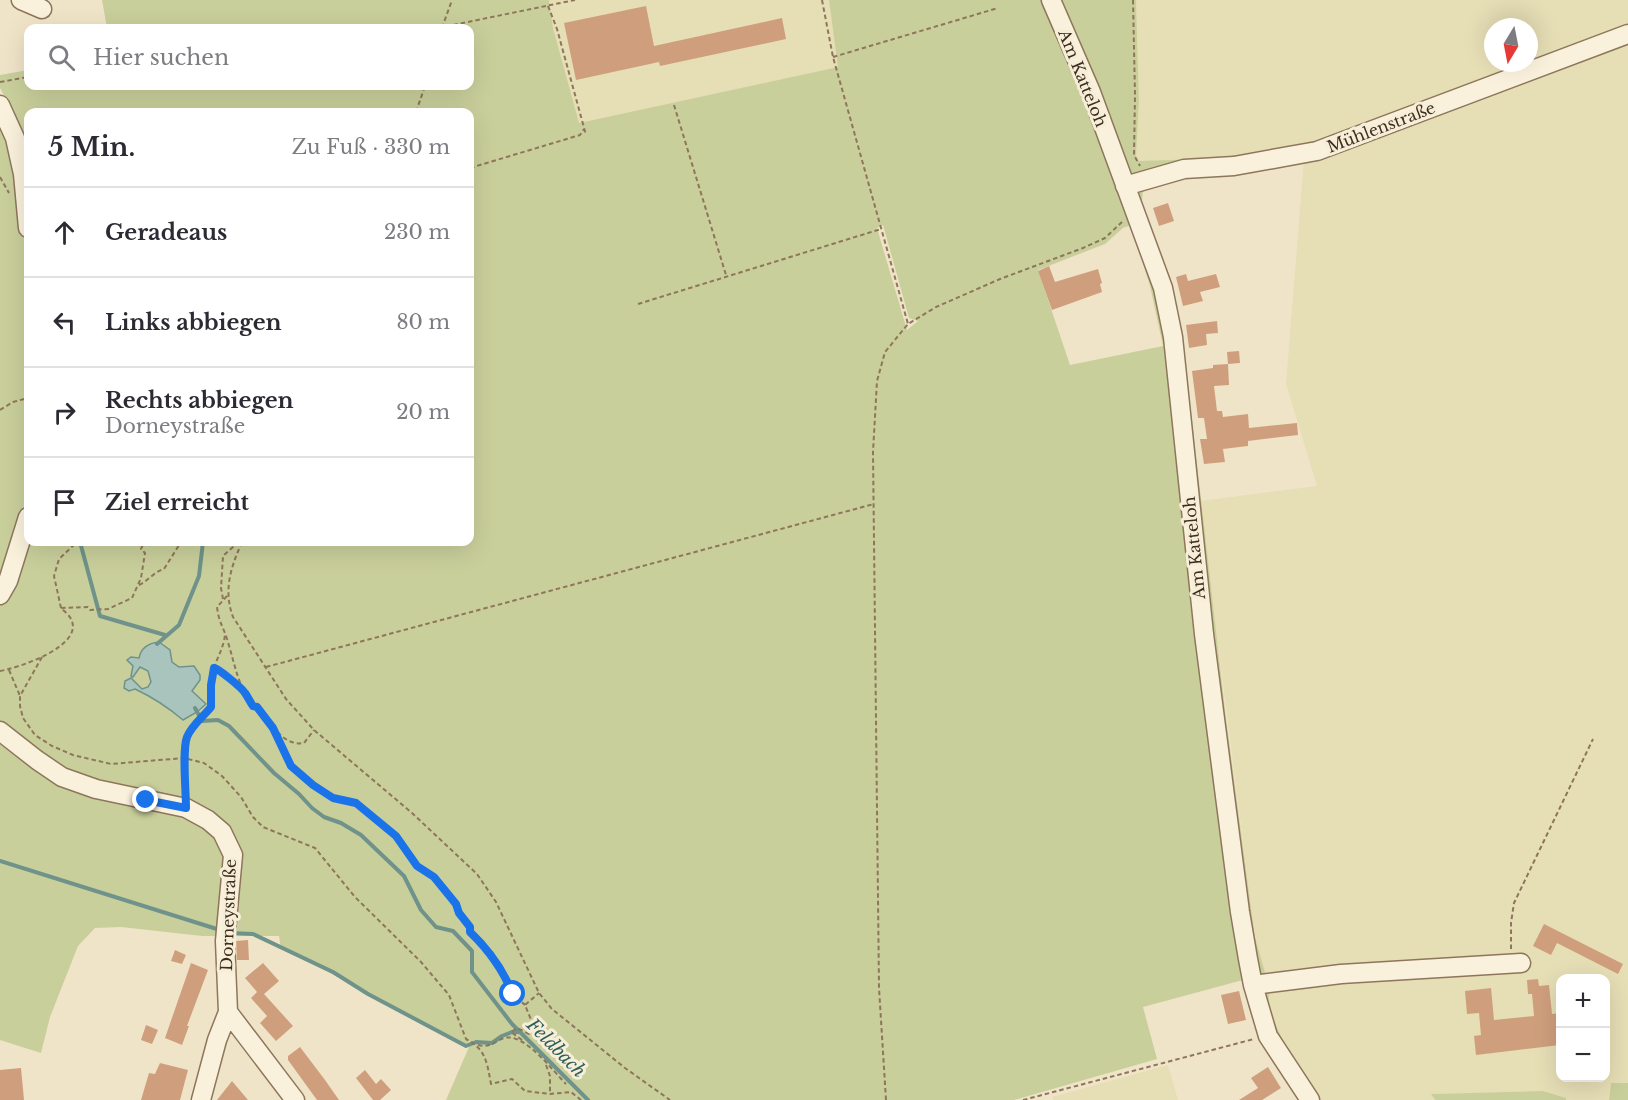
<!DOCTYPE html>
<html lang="de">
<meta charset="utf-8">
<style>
body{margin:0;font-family:"Libre Baskerville",serif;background:#f2f2f3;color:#2b2b33}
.controls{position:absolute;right:18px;bottom:18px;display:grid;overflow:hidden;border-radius:12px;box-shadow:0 6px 24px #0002}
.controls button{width:54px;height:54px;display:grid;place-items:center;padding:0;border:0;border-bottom:2px solid #e1e1e2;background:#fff;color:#2b2b33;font:30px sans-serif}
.compass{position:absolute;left:1484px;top:18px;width:54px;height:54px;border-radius:50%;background:#fff;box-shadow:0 6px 24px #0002;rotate:190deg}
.stop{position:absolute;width:18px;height:18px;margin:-14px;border:4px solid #1a73e8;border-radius:50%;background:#fff}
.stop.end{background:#1a73e8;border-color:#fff;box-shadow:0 2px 6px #0008}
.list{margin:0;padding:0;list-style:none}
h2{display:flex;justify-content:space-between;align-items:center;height:78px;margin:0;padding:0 24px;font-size:26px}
h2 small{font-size:20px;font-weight:400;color:#7c7c81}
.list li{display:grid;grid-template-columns:39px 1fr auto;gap:18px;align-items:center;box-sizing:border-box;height:90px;padding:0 24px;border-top:2px solid #e1e1e2}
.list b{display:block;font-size:22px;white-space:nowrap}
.list p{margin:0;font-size:20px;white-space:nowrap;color:#7c7c81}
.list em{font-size:20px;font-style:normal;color:#7c7c81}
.icon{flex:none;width:33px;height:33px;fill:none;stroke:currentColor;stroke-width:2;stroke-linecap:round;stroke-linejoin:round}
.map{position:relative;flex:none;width:1628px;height:1100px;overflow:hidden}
.search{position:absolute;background:#fff;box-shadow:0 6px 24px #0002;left:24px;top:24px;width:450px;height:66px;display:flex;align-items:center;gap:15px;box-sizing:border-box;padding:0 21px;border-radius:12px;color:#7c7c81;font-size:22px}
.panel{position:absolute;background:#fff;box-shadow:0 6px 24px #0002;left:24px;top:108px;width:450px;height:438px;border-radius:12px}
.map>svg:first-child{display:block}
.farmland{fill:#e6deb5;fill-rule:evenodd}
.green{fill:#c9cf9b;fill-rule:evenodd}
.water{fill:#a9c4bc;stroke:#6f938a;stroke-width:1.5}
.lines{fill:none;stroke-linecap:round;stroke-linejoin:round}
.stream{stroke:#6f938a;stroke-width:4}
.building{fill:#cf9f7d}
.minor-casing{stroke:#8d765c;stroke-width:21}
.path{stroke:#8d765c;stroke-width:2;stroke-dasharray:4.5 3;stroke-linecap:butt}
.minor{stroke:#faf1dc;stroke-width:18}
.route{stroke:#1a73e8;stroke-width:8}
.labels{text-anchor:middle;stroke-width:6;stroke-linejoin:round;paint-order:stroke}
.street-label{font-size:16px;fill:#3d2e20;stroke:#f7eed8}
.water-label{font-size:18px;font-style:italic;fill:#2f5d5a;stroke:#f7eed8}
</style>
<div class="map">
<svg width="1628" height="1100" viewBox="0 0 1628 1100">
<rect width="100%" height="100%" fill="#f0e4c8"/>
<path class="farmland" d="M 549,0 L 829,0 L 839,67 L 578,123 L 553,28 Z
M 1136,0 L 1628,0 L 1628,28 L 1306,147 L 1235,160 L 1139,161 L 1136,158 L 1139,101 ZM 1493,27 L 1529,27 L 1529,63 L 1493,63 Z
M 1628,41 L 1628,1083 L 1611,1083 L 1609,1100 L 1566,1100 L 1565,1098 L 1543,1091 L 1431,1094 L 1435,1100 L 1318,1100 L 1282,1039 L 1273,1017 L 1267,996 L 1270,990 L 1255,937 L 1200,501 L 1317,486 L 1286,384 L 1304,160 ZM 1560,978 L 1606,978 L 1606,1078 L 1560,1078 Z
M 1168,1065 L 1178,1100 L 1053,1100 L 1052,1097 Z"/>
<path class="green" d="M 102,0 L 549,0 L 553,28 L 579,123 L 838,67 L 829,0 L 1136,0 L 1139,101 L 1136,157 L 1139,161 L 1329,155 L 1187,176 L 1148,188 L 1143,192 L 1142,200 L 1131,214 L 1148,257 L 1168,345 L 1183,341 L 1226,718 L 1255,937 L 1270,990 C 1261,1013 1305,1079 1318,1100 L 1299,1100 L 1265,1048 L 1249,1009 L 1243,980 L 1143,1007 L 1157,1059 L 1014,1100 L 446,1100 L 469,1047 L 340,978 L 281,949 L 279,936 L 202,936 L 121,927 L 95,928 L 78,946 L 50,1017 L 41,1053 L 0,1040 L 0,124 L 13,113 L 0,88 L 0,75 L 28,70 L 28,86 L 470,86 L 470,28 L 107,28 ZM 28,112 L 470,112 L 470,542 L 28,542 ZM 883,225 L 909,318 L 918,321 L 907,330 L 877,228 ZM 1131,225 L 1150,286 L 1163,346 L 1070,365 L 1038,270 L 1105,244 L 1123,228 Z
M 1611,1083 L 1628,1083 L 1628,1100 L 1609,1100 Z
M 1543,1091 L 1566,1098 L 1566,1100 L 1435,1100 L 1431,1094 Z"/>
<path class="water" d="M 159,642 L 170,650 L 172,662 L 179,667 L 194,666 L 200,675 L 200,680 L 192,691 L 206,704 L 197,712 L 183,720 C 170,709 150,696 135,689 L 129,691 L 124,688 L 125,681 L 131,678 L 142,689 L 148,687 L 151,682 L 148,671 L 140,667 L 133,677 L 131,676 L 133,666 L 127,660 L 131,657 L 139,658 C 141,648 149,643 159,642 Z"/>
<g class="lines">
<path class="stream" d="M 80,542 L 100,616 L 165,635
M 157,644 L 179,625 L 199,576 L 203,542
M 195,708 L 202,721 L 218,720 L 229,726 L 274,773 L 299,794 L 312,808 L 324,817 L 341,823 L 361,835 L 404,876 L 421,910 L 436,927 L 453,931 L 472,951 L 472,972 L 512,1024 L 588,1100
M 0,861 L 220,930
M 230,933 L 253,934 L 333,972 L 368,994 L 466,1046 L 476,1042 L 492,1043 L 502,1036 L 512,1032 L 520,1032"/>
</g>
<path class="building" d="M 646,6 L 654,46 L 782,18 L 786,39 L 660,66 L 659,62 L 576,80 L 564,23 Z
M 1168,203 L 1174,221 L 1159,226 L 1153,208 Z
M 1049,266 L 1055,282 L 1098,269 L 1102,283 L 1100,284 L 1102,292 L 1052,310 L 1038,271 Z
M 1186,274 L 1188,281 L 1216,274 L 1220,287 L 1200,292 L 1203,301 L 1183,306 L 1176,277 Z
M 1217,321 L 1218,333 L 1206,334 L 1207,345 L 1189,348 L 1186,325 Z
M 1239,351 L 1240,363 L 1228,364 L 1229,385 L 1214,386 L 1217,411 L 1222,411 L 1223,417 L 1248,414 L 1249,428 L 1297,423 L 1298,435 L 1248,441 L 1248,446 L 1223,449 L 1225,462 L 1204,464 L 1200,439 L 1207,439 L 1204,418 L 1198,418 L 1192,371 L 1213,368 L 1213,365 L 1228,364 L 1227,352 Z
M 1544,924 L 1623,964 L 1618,974 L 1557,943 L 1551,955 L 1533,946 Z
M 248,940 L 249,960 L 237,960 L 236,941 Z
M 175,950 L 186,955 L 182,964 L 171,961 Z
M 191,963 L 208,970 L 187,1026 L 189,1026 L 182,1045 L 165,1038 Z
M 263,963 L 279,981 L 264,994 L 293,1026 L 276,1041 L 260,1023 L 267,1016 L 251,998 L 257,992 L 245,978 Z
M 1538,979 L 1539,986 L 1549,985 L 1552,1014 L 1560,1013 L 1560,1045 L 1476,1055 L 1474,1036 L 1481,1035 L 1479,1013 L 1467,1014 L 1465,991 L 1491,988 L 1494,1020 L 1534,1016 L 1532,994 L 1528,994 L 1527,980 Z
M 1239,991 L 1246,1020 L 1228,1024 L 1221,995 Z
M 146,1025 L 158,1030 L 152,1044 L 141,1040 Z
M 300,1047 L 325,1080 L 339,1100 L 317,1100 L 288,1060 L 288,1056 Z
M 160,1063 L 188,1070 L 180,1100 L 141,1100 L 149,1073 L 155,1074 Z
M 1268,1067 L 1281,1088 L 1262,1100 L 1239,1100 L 1258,1088 L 1251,1078 Z
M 21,1068 L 24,1100 L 0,1100 L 0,1070 Z
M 365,1070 L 376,1084 L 381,1079 L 391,1090 L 380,1100 L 373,1100 L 356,1078 Z
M 232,1081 L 248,1100 L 217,1100 Z"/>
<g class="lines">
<defs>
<path id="minor" d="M 21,0 L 42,9
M 1051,0 L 1091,92 L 1163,288 L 1173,337 L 1204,634 L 1240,912 L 1248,959 L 1253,985 L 1268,1036 L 1310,1100
M 0,105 L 15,138 L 23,174 L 28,228
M 1125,186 L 1184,169 L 1234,166 L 1317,151 L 1628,34
M 0,595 L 8,581 L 28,517
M 0,731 L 37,760 L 62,777 L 96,789 L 186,808 L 208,820 L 222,832 L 233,855 L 225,941 L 228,1012 L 217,1040 L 201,1100
M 1253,985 L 1341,974 L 1521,963
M 228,1012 L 295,1100"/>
</defs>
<use href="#minor" class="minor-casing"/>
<path class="path" d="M 822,0 L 833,57 L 908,324
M 1133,0 L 1135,95 L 1134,155 L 1140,166
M 548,6 L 557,29 L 586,135
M 416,28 L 448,26 L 575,0
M 442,28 L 452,0
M 833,57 L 998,8
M 0,82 L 28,77
M 674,105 L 726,275
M 416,112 L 425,86
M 470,168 L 580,135 L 584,129
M 0,177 L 9,193
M 638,304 L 881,229
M 0,410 L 13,402 L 28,398
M 242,542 C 231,567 223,590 233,617 L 286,699 L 314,730 L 412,813 L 477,874 L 496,902 L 539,993 L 552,1009 L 625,1068 L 670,1100
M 139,585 C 148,581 155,571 164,569 L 181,542
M 227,596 L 217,607 C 219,623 223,626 227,639 C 235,664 237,684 253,706 L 257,707 C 269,720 282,747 304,743 L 314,730
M 223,599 L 221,588 L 223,556 L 233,547 L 235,542
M 61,608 L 54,576 L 59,559 L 77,542
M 42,657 L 20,696 L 20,706 L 23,718 L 35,735 L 52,746 L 73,755 L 111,764 L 184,758 L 204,763 L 222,776 L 241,797 L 253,817 L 263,827 L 315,848 L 355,897 L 421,962 L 449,995 L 466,1039 C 486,1049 487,1063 491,1084 L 512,1079 L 525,1091 L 550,1094 L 571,1092 L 581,1100
M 266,667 L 874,504
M 214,668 C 224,671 233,683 242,689
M 9,670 L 20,696
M 0,671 C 18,668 85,646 71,619 C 69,615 64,611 61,608 L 88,607 L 90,610 L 108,609 L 132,598 L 141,578 L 145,553 L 141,549 L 144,542
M 273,728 L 291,766 L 313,785 L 333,798 L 356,803 L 396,836 L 417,866 L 434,877 L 457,904 L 459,913 L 469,927 L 470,932 C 480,941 492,953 499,965 C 510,982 509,991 525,1005
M 186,794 C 186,773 179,745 192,728 C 197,721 205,715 211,707 C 214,696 210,684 213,672 C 216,659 224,648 225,634
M 1511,949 L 1511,923 L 1514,903 L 1593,739
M 522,1040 L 511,1032 L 517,1028 L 529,1034 L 533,1031 L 534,1027 L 525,1005 L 539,993
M 478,1045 C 489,1048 494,1042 504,1038 C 524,1032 553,1071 566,1084
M 546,1065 L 550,1076 L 550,1094
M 886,1100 L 879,988 L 873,452 L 877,381 L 885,352 L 908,324 L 936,307 L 1000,279 L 1083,248 L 1105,238 L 1123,221
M 1023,1100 L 1254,1039"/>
<use href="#minor" class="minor"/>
</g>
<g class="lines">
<path class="route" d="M 146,800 L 186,808 C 186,792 182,750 187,737 C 192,725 203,717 211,707 L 211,685 L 214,668 C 219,669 242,688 245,693 C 248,697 250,702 253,706 L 257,707 L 273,728 L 291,766 L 313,785 L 333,798 L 356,803 L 396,836 L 417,866 L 434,877 L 456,904 L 459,913 L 470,927 L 470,932 C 489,950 503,970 513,994"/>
</g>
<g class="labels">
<g class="street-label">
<text transform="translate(1083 78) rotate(68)" y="6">Am Katteloh</text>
<text transform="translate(1381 127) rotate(-21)" y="6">Mühlenstraße</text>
<text transform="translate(1194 548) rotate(-96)" y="6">Am Katteloh</text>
<text transform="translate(228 915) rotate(-88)" y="6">Dorneystraße</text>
</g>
<g class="water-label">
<text transform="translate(556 1048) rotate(45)" y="6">Feldbach</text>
</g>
</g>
</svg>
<div class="controls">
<button>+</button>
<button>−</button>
</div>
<svg class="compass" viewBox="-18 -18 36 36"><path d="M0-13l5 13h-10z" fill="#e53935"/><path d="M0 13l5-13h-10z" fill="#7c7c81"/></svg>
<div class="stop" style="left:513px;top:994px"></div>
<div class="stop end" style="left:146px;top:800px"></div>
<div class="search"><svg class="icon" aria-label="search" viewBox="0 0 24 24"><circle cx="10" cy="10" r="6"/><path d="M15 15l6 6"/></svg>Hier suchen</div>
<section class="panel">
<h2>5 Min.<small>Zu Fuß · 330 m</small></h2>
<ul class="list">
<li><svg class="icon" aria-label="ahead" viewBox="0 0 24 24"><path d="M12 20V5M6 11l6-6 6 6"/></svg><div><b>Geradeaus</b></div><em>230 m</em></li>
<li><svg class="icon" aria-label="left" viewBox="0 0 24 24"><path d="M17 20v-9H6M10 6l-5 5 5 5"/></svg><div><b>Links abbiegen</b></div><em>80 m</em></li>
<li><svg class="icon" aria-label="right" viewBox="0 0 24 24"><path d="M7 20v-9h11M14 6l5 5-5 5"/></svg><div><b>Rechts abbiegen</b><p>Dorneystraße</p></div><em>20 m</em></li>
<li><svg class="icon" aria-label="arrive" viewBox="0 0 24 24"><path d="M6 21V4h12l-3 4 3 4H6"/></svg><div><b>Ziel erreicht</b></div></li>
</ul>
</section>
</div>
